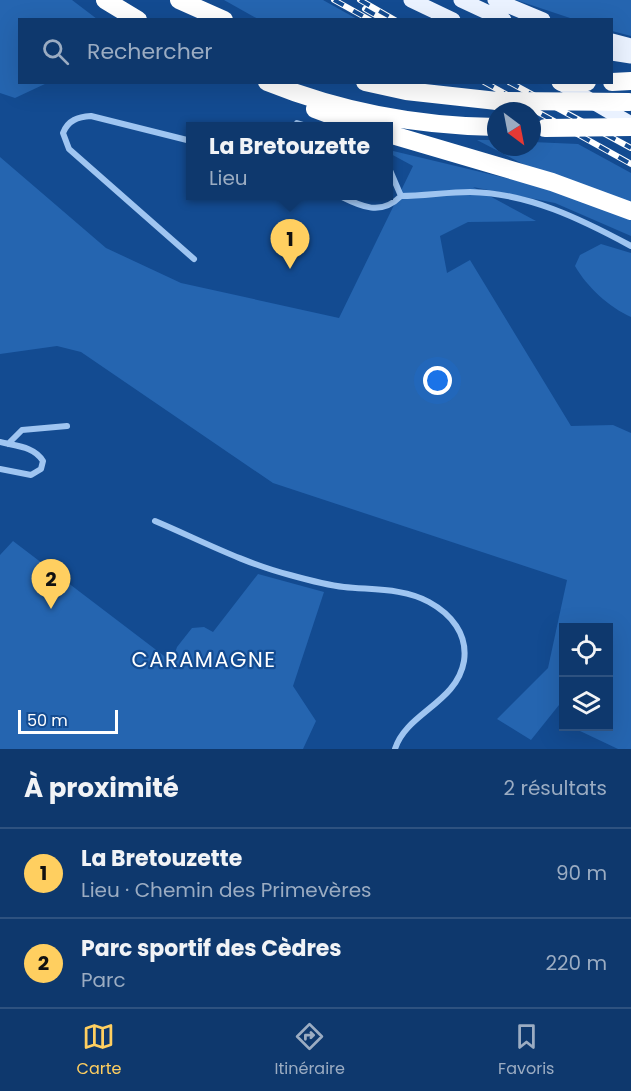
<!DOCTYPE html>
<html lang="fr">
<meta charset="utf-8">
<style>
body{margin:0;font-family:Poppins,sans-serif;background:#1c4375;color:#f1f3f6}
.controls{position:absolute;right:18px;bottom:18px;display:grid;overflow:hidden;border-radius:0px;box-shadow:0 6px 24px #0002}
.controls button{width:54px;height:54px;display:grid;place-items:center;padding:0;border:0;border-bottom:2px solid #2e5280;background:#0e386d;color:#f1f3f6;font:30px sans-serif}
.compass{position:absolute;left:487px;top:102px;width:54px;height:54px;border-radius:50%;background:#0e386d;box-shadow:0 6px 24px #0002;rotate:148deg}
.scale{position:absolute;left:18px;bottom:15px;width:100px;box-sizing:border-box;padding-left:6px;border:3px solid #fff;border-top:0;font-size:16px;line-height:21px;white-space:nowrap;color:#fff;-webkit-text-stroke:4px #134b91;paint-order:stroke}
.you{position:absolute;left:438px;top:381px;width:21px;height:21px;margin:-15px;border:4px solid #fff;border-radius:50%;background:#1a73e8;box-shadow:0 0 0 9px #1a73e833}
.badge{display:grid;place-items:center;width:39px;height:39px;border-radius:50%;background:#ffcf60;color:#111;font-size:20px;font-weight:700}
.pin{position:absolute;translate:-50% -50px;filter:drop-shadow(0 2px 3px #0008)}
.pin::after{content:'';position:absolute;top:32px;width:21px;height:18px;background:inherit;clip-path:polygon(0 0,100% 0,50% 100%)}
.popup{position:absolute;left:186px;top:122px;width:207px;height:78px;box-sizing:border-box;display:grid;place-content:center;border-radius:0px;background:#0e386d;filter:drop-shadow(0 2px 4px #0005);font-size:20px;white-space:nowrap;color:#9bacc2}
.popup b{font-size:22px;color:#f1f3f6}
.popup::after{content:'';position:absolute;left:50%;top:100%;margin-left:-12px;border:12px solid transparent;border-top-color:#0e386d}
.list{margin:0;padding:0;list-style:none}
h2{display:flex;justify-content:space-between;align-items:center;height:78px;margin:0;padding:0 24px;font-size:26px}
h2 small{font-size:20px;font-weight:400;color:#9bacc2}
.list li{display:grid;grid-template-columns:39px 1fr auto;gap:18px;align-items:center;box-sizing:border-box;height:90px;padding:0 24px;border-top:2px solid #2e5280}
.list b{display:block;font-size:22px;white-space:nowrap}
.list p{margin:0;font-size:20px;white-space:nowrap;color:#9bacc2}
.list em{font-size:20px;font-style:normal;color:#9bacc2}
.icon{flex:none;width:33px;height:33px;fill:none;stroke:currentColor;stroke-width:2;stroke-linecap:round;stroke-linejoin:round}
.map{position:relative;flex:none;width:631px;height:749px;overflow:hidden}
.search{position:absolute;background:#0e386d;box-shadow:0 6px 24px #0002;left:18px;right:18px;top:18px;height:66px;display:flex;align-items:center;gap:15px;box-sizing:border-box;padding:0 21px;border-radius:0px;color:#9bacc2;font-size:22px}
.sheet{height:258px;background:#0e386d}
nav{display:flex;justify-content:space-around;align-items:center;box-sizing:border-box;height:84px;border-top:2px solid #2e5280;background:#0e386d;font-size:16px;color:#9bacc2}
nav a{display:grid;justify-items:center;gap:3px}
nav .on{color:#ffcf60}
.map>svg:first-child{display:block}
.green{fill:#2565b0}
.lines{fill:none;stroke-linecap:round;stroke-linejoin:round}
.street{stroke:#9fc5f1;stroke-width:6}
.primary{stroke:#eaf2ff;stroke-width:15}
.highway{stroke:#fff;stroke-width:18}
.rail-casing{stroke:#fff;stroke-width:6}
.rail{stroke:#134b91;stroke-width:4;stroke-dasharray:11;stroke-linecap:butt}
.highway-bridge{stroke:#fff;stroke-width:18}
.labels{text-anchor:middle;stroke-width:4.5;stroke-linejoin:round;paint-order:stroke}
.neighbourhood-label{font-size:21px;letter-spacing:1.5px;fill:#fff;stroke:#134b91}
</style>
<div class="map">
<svg width="631" height="749" viewBox="0 0 631 749">
<rect width="100%" height="100%" fill="#134b91"/>
<path class="green" d="M 0,0 L 72,0 L 97,19 L 20,20 L 20,82 L 47,83 L 15,98 L 0,93 Z
M 224,0 L 323,0 L 357,19 L 258,19 Z
M 516,0 L 631,0 L 631,36 L 612,31 L 612,20 L 573,19 Z
M 477,140 L 496,140 L 496,147 L 532,147 L 532,142 L 578,144 L 631,173 L 631,205 L 538,172 Z
M 389,150 L 560,191 L 631,218 L 631,236 L 555,203 L 473,187 L 536,221 L 468,222 L 440,236 L 447,273 L 470,260 L 571,426 L 613,425 L 631,433 L 631,749 L 618,749 L 580,731 L 578,727 L 608,726 L 608,628 L 564,628 L 563,700 L 531,740 L 497,719 L 548,668 L 567,580 L 273,483 L 81,352 L 57,346 L 0,354 L 0,157 L 106,248 L 181,283 L 339,318 L 413,166 L 389,153 Z
M 601,244 L 631,253 L 631,317 C 609,307 587,287 575,266 L 580,255 Z
M 13,541 L 172,662 L 177,647 L 192,628 L 204,627 L 213,632 L 258,574 L 324,592 L 293,686 L 316,721 L 303,749 L 0,749 L 0,555 Z"/>
<g class="lines">
<path class="street" d="M 297,123 L 310,127
M 191,141 L 91,116 C 78,117 68,120 63,133 L 69,149 L 194,259
M 389,168 L 401,196
M 340,196 C 362,207 381,216 401,196 C 424,196 447,192 470,192 C 528,193 581,219 631,246
M 0,442 C 15,446 34,446 43,461 L 41,469 L 31,475 L 0,469
M 8,444 L 22,430 L 67,426
M 155,521 C 200,540 243,563 290,575 C 308,580 326,585 344,587 C 372,590 404,588 429,602 C 451,614 468,634 464,661 C 457,703 406,713 395,749"/>
<path class="primary" d="M 411,0 L 453,20
M 461,0 L 504,20
M 495,0 L 543,20
M 612,41 L 631,46
M 612,53 L 631,56
M 559,82 L 631,124"/>
<path class="highway" d="M 105,0 L 138,20
M 179,0 L 224,20
M 267,82 C 339,111 419,126 496,127
M 365,82 L 406,91 L 497,101
M 561,82 L 587,82
M 612,82 L 631,81
M 315,109 L 363,127
M 389,134 L 552,182 L 631,211"/>
<defs>
<path id="rail" d="M 334,0 L 370,20
M 360,0 L 395,20
M 365,9 L 384,20
M 484,82 L 631,164
M 509,82 L 631,148"/>
</defs>
<use href="#rail" class="rail-casing"/>
<use href="#rail" class="rail"/>
<path class="highway-bridge" d="M 497,101 L 629,102
M 545,128 L 631,127"/>
</g>
<g class="labels">
<g class="neighbourhood-label">
<text x="204" y="667">CARAMAGNE</text>
</g>
</g>
</svg>
<div class="controls">
<button><svg class="icon" aria-label="locate" viewBox="0 0 24 24"><circle cx="12" cy="12" r="6"/><path d="M12 2v4M12 18v4M2 12h4M18 12h4"/></svg></button>
<button><svg class="icon" aria-label="layers" viewBox="0 0 24 24"><path d="M12 4l9 5-9 5-9-5zM3 14l9 5 9-5"/></svg></button>
</div>
<svg class="compass" viewBox="-18 -18 36 36"><path d="M0-13l5 13h-10z" fill="#e53935"/><path d="M0 13l5-13h-10z" fill="#9bacc2"/></svg>
<div class="scale">50 m</div>
<div class="you"></div>
<div class="pin badge" style="left:290px;top:269px">1</div>
<div class="popup"><b>La Bretouzette</b>Lieu</div>
<div class="pin badge" style="left:51px;top:609px">2</div>
<div class="search"><svg class="icon" aria-label="search" viewBox="0 0 24 24"><circle cx="10" cy="10" r="6"/><path d="M15 15l6 6"/></svg>Rechercher</div>
</div>
<section class="sheet">
<h2>À proximité<small>2 résultats</small></h2>
<ul class="list">
<li><span class="badge">1</span><div><b>La Bretouzette</b><p>Lieu · Chemin des Primevères</p></div><em>90 m</em></li>
<li><span class="badge">2</span><div><b>Parc sportif des Cèdres</b><p>Parc</p></div><em>220 m</em></li>
</ul>
</section>
<nav>
<a class="on"><svg class="icon" aria-label="map" viewBox="0 0 24 24"><path d="M3 6l6-2 6 2 6-2v14l-6 2-6-2-6 2zM9 4v14M15 6v14"/></svg>Carte</a>
<a><svg class="icon" aria-label="directions" viewBox="0 0 24 24"><path d="M12 3l9 9-9 9-9-9zM9 14v-3h6M13 9l2 2-2 2"/></svg>Itinéraire</a>
<a><svg class="icon" aria-label="saved" viewBox="0 0 24 24"><path d="M7 4h10v16l-5-4-5 4z"/></svg>Favoris</a>
</nav>
